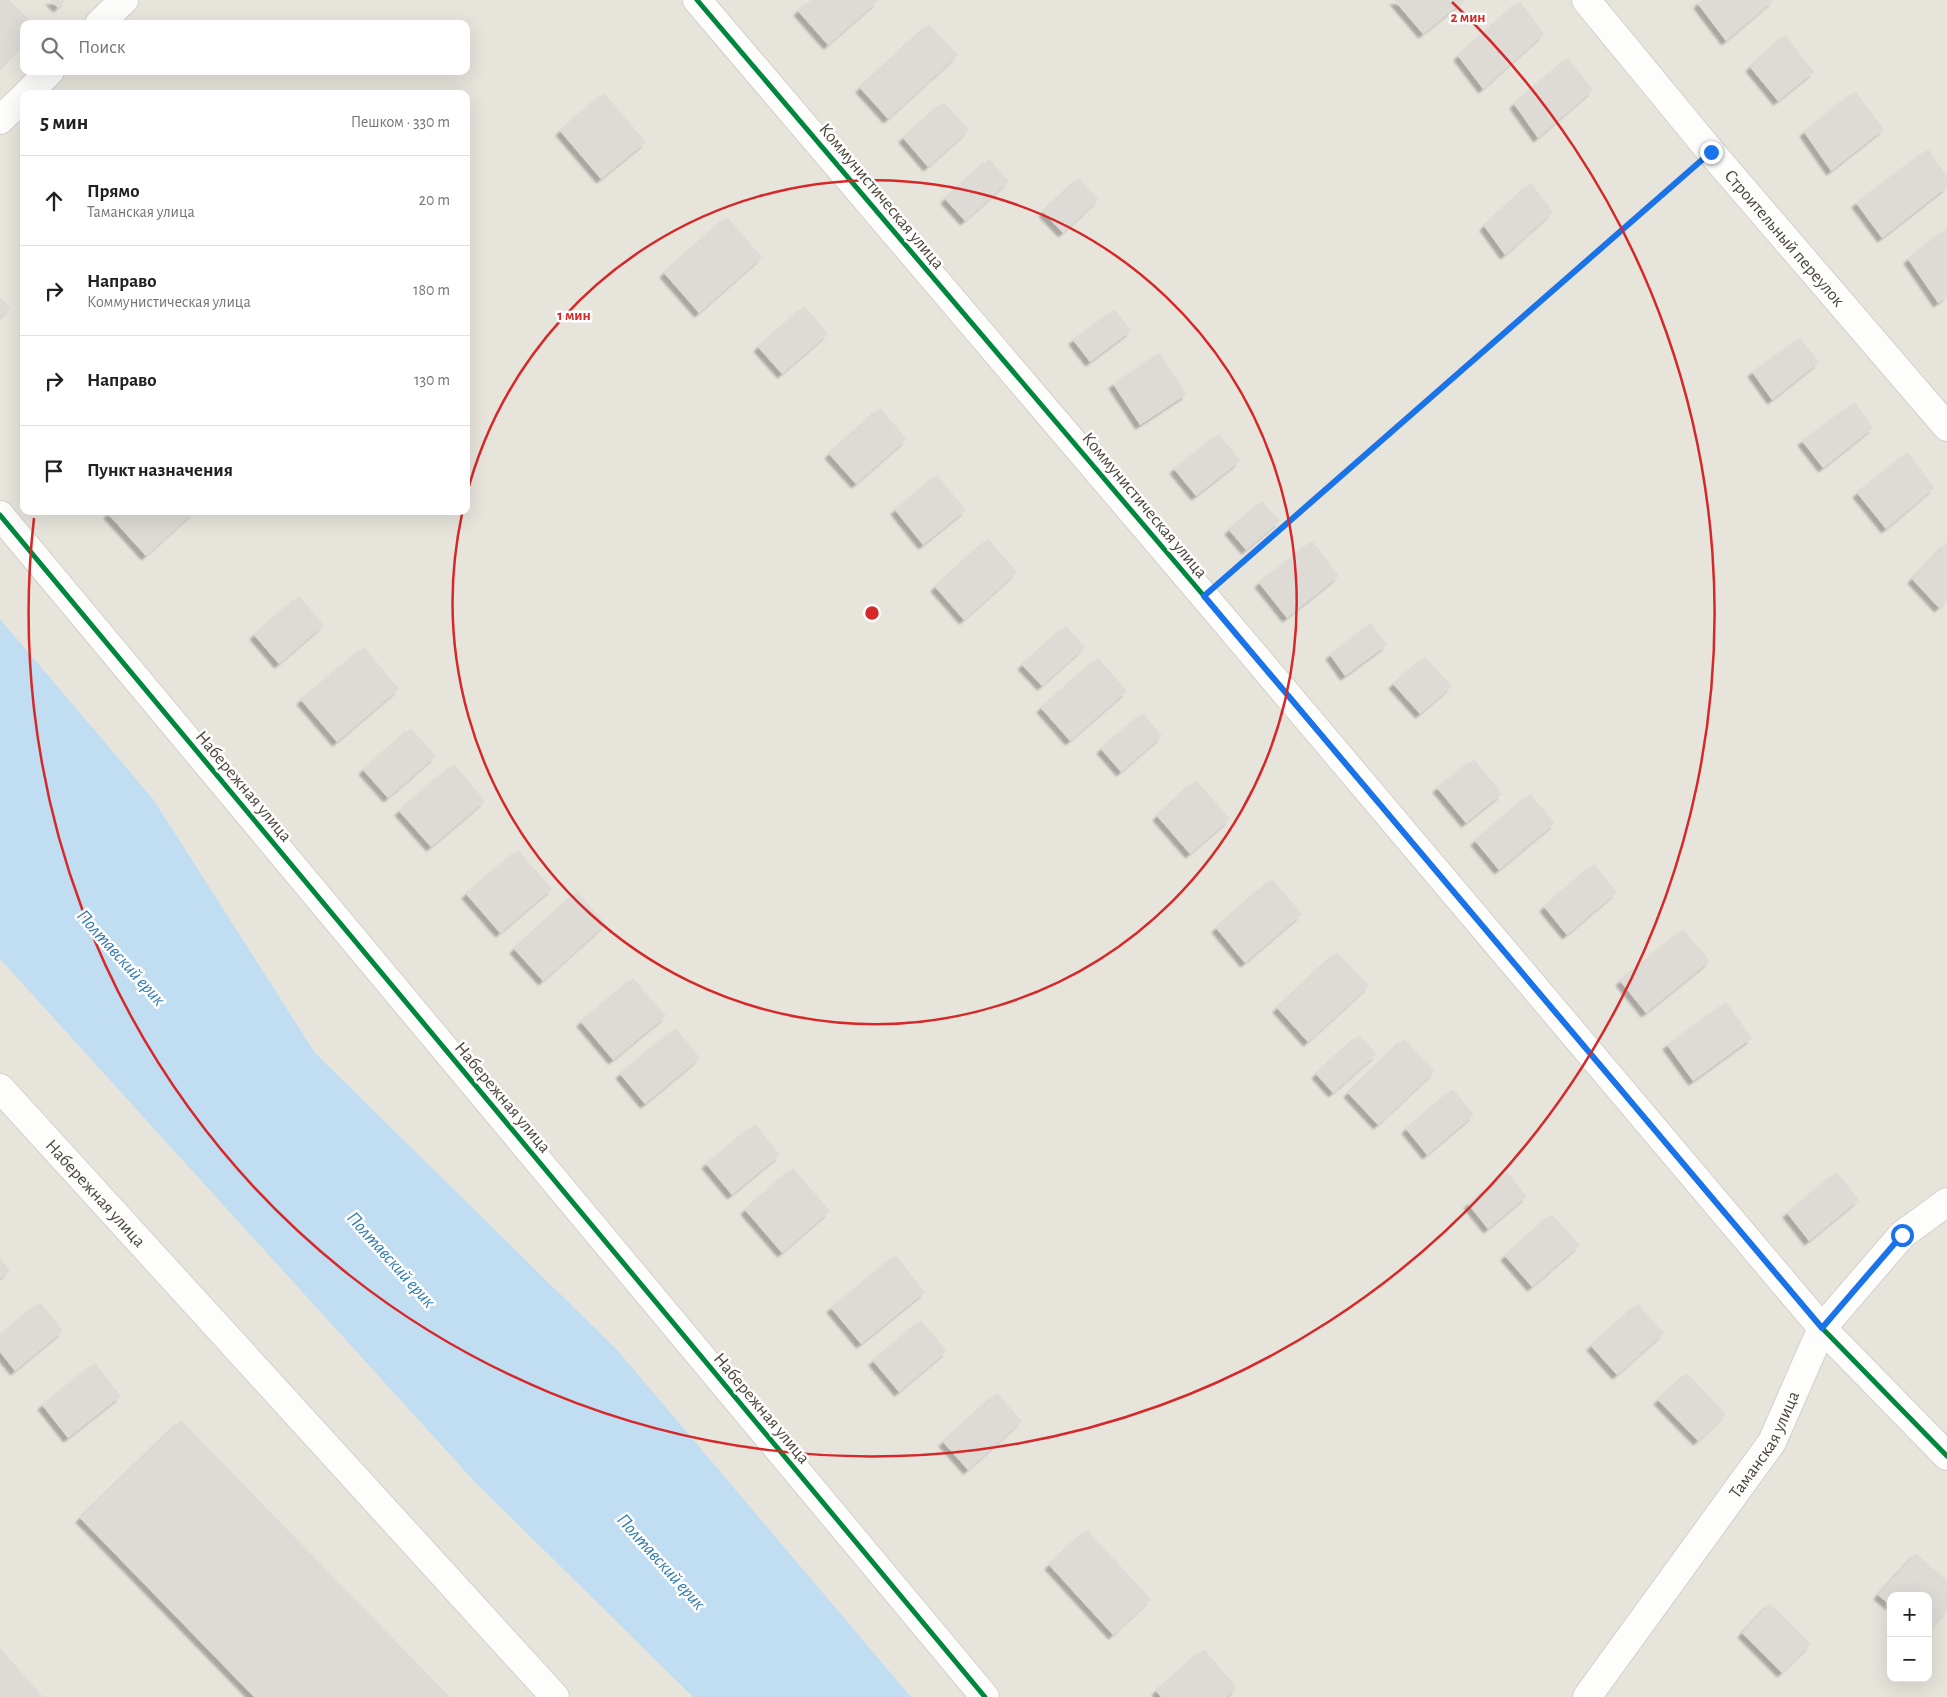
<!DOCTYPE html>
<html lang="ru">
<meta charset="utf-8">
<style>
body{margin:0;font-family:"Alegreya Sans",sans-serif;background:#f6f6f6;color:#202124}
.controls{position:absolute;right:15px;bottom:15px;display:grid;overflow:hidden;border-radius:10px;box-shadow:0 5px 20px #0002}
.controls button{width:45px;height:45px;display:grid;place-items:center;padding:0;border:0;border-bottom:1px solid #e0e0e0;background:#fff;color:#202124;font:25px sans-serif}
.stop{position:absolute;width:15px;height:15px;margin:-11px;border:4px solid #1a73e8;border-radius:50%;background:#fff}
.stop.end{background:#1a73e8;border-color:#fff;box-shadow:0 1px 5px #0008}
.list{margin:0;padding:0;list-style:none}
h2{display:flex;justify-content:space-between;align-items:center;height:65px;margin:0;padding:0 20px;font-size:21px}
h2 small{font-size:16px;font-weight:400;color:#757577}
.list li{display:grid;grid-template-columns:32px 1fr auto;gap:15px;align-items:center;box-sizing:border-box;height:90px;padding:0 20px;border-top:1px solid #e0e0e0}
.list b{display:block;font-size:19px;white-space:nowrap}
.list p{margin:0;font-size:16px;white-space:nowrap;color:#757577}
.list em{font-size:16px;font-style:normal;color:#757577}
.icon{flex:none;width:28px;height:28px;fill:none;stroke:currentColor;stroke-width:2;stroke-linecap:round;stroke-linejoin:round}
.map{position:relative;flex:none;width:1947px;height:1697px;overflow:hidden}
.search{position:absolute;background:#fff;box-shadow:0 5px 20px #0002;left:20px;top:20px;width:450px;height:55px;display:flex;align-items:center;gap:12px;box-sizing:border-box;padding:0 18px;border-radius:10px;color:#757577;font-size:19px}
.panel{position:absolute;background:#fff;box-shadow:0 5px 20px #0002;left:20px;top:90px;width:450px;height:425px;border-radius:10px}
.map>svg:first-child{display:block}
.residential{fill:#e7e4dc;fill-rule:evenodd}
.water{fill:#c0ddf1}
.building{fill:#dedbd6;filter:url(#shadow)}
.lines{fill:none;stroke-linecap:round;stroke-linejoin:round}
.minor-casing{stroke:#d2d0cb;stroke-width:30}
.path{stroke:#d3d2cc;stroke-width:3;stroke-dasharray:2.5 2.5;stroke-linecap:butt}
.minor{stroke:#fdfdfc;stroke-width:28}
.cycleway-casing{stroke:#fff;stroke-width:8}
.cycleway{stroke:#00873e;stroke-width:5}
.route{stroke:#1a73e8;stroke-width:6}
.ring{fill:none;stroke:#d62828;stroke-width:2.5}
.labels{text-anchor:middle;stroke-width:5;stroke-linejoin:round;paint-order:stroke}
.street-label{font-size:18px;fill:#4b4439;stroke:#fff}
.water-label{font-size:19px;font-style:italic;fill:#2e7ab2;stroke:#fff}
.centre{fill:#d62828;stroke:#fff;stroke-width:2.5}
.ring-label{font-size:15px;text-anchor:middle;font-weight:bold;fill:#d62828;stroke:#fff;stroke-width:5;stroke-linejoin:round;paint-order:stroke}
</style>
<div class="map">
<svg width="1947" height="1697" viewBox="0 0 1947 1697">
<defs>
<filter id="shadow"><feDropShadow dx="-4.5" dy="4.5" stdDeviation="1" flood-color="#0004"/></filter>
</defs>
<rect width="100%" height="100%" fill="#f4f2ee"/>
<path class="residential" d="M 0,0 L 1947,0 L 1947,1697 L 0,1697 ZM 24,24 L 466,24 L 466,71 L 24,71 ZM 24,94 L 466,94 L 466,511 L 24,511 ZM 1891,1596 L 1928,1596 L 1928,1678 L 1891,1678 Z"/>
<path class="water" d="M 0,619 L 153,799 L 315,1053 L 618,1351 L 911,1697 L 693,1697 L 474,1481 L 0,959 Z"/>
<path class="building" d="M 2,0 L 9,0 L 34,24 L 24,24 L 24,43 L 0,68 L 0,2 Z
M 50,0 L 66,0 L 58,8 Z
M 811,0 L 879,0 L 828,45 L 798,11 Z
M 1394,0 L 1465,0 L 1423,34 Z
M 1702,0 L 1774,0 L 1726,41 L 1698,4 Z
M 1520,1 L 1544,34 L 1483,89 L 1458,56 Z
M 929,24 L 958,55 L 888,119 L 860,88 Z
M 1785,35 L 1814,72 L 1778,101 L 1750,67 Z
M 1568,58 L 1593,90 L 1538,138 L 1514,104 Z
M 1855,91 L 1884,129 L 1831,171 L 1804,132 Z
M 604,93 L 646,142 L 601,179 L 560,131 Z
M 944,102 L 969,130 L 928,167 L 903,138 Z
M 1928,149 L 1947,176 L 1947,187 L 1882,238 L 1856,203 Z
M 989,159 L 1009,181 L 965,221 L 945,199 Z
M 1079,178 L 1099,199 L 1063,233 L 1043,212 Z
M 1531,183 L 1553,212 L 1505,255 L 1484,226 Z
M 727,217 L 762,257 L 699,313 L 664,273 Z
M 1947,228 L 1947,296 L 1938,303 L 1908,259 Z
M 0,297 L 10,308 L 0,318 Z
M 805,306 L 828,334 L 782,374 L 758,347 Z
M 1115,309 L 1131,331 L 1090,362 L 1073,340 Z
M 1800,338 L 1819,362 L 1772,400 L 1752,372 Z
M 1159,353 L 1187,394 L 1140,425 L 1113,384 Z
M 1855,402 L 1873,428 L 1823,468 L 1802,441 Z
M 880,408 L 907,439 L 856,484 L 829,454 Z
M 1219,434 L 1240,461 L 1196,496 L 1174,469 Z
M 1908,452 L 1934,488 L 1886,529 L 1857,493 Z
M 937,475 L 966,510 L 923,545 L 895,510 Z
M 1262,501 L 1280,521 L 1246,550 L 1229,530 Z
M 111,511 L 195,511 L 146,556 L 108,514 Z
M 988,539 L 1017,572 L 964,620 L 935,587 Z
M 1312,541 L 1339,576 L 1287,618 L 1259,583 Z
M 1947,543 L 1947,600 L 1939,608 L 1912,579 Z
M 299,596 L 324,625 L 279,664 L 254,635 Z
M 1371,623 L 1387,645 L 1345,676 L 1330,655 Z
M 1066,626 L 1085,647 L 1042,686 L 1022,665 Z
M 364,647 L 399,689 L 337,742 L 301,700 Z
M 1425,657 L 1452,686 L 1420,714 L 1393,684 Z
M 1098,658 L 1127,691 L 1070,741 L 1041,708 Z
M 1143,713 L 1162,736 L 1121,772 L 1101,749 Z
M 411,728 L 436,756 L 388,798 L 363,770 Z
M 1474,759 L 1502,794 L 1466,823 L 1437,788 Z
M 454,764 L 485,801 L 431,847 L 399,811 Z
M 1196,780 L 1230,819 L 1190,854 L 1157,816 Z
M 1530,794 L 1555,823 L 1499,870 L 1475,841 Z
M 518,850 L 552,889 L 500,933 L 466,894 Z
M 1594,864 L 1617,892 L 1567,935 L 1544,907 Z
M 1272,879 L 1302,914 L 1245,963 L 1216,928 Z
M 577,892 L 606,924 L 543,981 L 514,949 Z
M 1683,929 L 1710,961 L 1646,1013 L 1620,981 Z
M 1337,952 L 1369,986 L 1308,1042 L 1277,1008 Z
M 633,978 L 666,1016 L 613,1060 L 581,1022 Z
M 1726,1002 L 1752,1038 L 1693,1081 L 1667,1045 Z
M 676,1028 L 700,1058 L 645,1104 L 620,1074 Z
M 1359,1035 L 1377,1054 L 1333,1093 L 1316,1074 Z
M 1404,1039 L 1435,1071 L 1378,1125 L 1348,1093 Z
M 1453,1089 L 1474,1115 L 1427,1155 L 1406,1129 Z
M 755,1124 L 780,1155 L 732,1195 L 706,1164 Z
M 793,1168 L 830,1211 L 782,1253 L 745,1210 Z
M 1507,1172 L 1527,1196 L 1488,1229 L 1468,1204 Z
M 1837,1172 L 1859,1200 L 1809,1241 L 1787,1213 Z
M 1552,1214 L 1580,1245 L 1532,1287 L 1505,1256 Z
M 896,1255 L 925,1292 L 861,1344 L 831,1308 Z
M 0,1258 L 10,1270 L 0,1279 Z
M 40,1302 L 63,1331 L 15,1371 L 0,1352 L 0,1335 Z
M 1638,1304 L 1664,1333 L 1617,1375 L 1591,1346 Z
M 921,1320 L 947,1351 L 899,1392 L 873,1361 Z
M 95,1363 L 121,1396 L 68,1438 L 42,1405 Z
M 1687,1373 L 1726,1414 L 1698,1441 L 1658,1400 Z
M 997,1393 L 1022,1421 L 968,1470 L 943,1442 Z
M 181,1420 L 450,1697 L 254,1697 L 80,1518 Z
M 1087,1530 L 1151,1599 L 1113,1635 L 1049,1565 Z
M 1916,1553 L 1947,1581 L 1947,1611 L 1928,1632 L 1928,1596 L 1891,1596 L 1891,1606 L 1878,1595 Z
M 1770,1603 L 1811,1644 L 1782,1673 L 1742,1633 Z
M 0,1648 L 43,1697 L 0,1697 Z
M 1204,1649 L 1237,1688 L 1226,1697 L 1161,1697 L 1156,1691 Z"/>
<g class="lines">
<defs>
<g id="minor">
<path d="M 697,0 L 1204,596 L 1822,1328 L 1947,1456"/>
<path id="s1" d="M 1586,0 L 1711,152 L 1947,427"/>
<path d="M 99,24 L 124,0"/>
<path d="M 27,94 L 50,71"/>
<path d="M 0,120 L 24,97"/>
<path d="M 0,515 L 985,1697"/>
<path id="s2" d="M 0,1088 L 555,1697"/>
<path id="s3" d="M 1587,1697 L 1772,1442 L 1822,1328 L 1902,1235 L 1947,1202"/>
</g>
</defs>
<use href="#minor" class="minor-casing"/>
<path class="path" d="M 1227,575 L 1687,173"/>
<use href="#minor" class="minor"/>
<defs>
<path id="cycleway" d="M 697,0 L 1204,596 L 1822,1328 L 1947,1456
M 0,515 L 985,1697"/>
</defs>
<use href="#cycleway" class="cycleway-casing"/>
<use href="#cycleway" class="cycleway"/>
</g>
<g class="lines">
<path class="route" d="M 1711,152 L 1204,596 L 1822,1328 L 1902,1235"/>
</g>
<g class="ring">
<path d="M466 497A422 422 0 1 1 462 514"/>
<path d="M1452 2A843 843 0 1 1 34 518"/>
</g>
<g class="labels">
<g class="street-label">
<text transform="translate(882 196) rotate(50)" y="6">Коммунистическая улица</text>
<text dy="6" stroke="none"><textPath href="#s1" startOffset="310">Строительный переулок</textPath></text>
<text transform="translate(1145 505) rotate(50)" y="6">Коммунистическая улица</text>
<text transform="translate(244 786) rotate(50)" y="6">Набережная улица</text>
<text transform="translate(503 1097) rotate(50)" y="6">Набережная улица</text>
<text dy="6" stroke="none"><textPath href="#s2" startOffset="142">Набережная улица</textPath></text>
<text transform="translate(762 1408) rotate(50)" y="6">Набережная улица</text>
<text dy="6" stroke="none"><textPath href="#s3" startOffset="309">Таманская улица</textPath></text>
</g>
<g class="water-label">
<text transform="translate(122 957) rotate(48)" y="7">Полтавский ерик</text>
<text transform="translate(392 1259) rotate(48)" y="7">Полтавский ерик</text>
<text transform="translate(662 1561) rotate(48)" y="7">Полтавский ерик</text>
</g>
</g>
<circle cx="872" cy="613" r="8" class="centre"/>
<g class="ring-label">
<text x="1468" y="22">2 мин</text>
<text x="574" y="320">1 мин</text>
</g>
</svg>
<div class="controls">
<button>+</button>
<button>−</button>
</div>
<div class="stop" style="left:1902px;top:1235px"></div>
<div class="stop end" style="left:1711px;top:152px"></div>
<div class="search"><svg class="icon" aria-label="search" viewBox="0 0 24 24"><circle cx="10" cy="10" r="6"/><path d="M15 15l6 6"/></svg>Поиск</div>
<section class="panel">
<h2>5 мин<small>Пешком · 330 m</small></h2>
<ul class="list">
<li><svg class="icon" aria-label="ahead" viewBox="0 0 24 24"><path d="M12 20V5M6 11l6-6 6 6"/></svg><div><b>Прямо</b><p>Таманская улица</p></div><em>20 m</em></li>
<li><svg class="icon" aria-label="right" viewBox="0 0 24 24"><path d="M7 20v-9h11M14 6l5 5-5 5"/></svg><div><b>Направо</b><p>Коммунистическая улица</p></div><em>180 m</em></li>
<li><svg class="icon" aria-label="right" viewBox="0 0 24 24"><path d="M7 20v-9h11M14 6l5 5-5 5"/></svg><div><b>Направо</b></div><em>130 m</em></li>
<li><svg class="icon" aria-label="arrive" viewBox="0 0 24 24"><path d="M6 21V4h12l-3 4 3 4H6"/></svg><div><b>Пункт назначения</b></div></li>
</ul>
</section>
</div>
